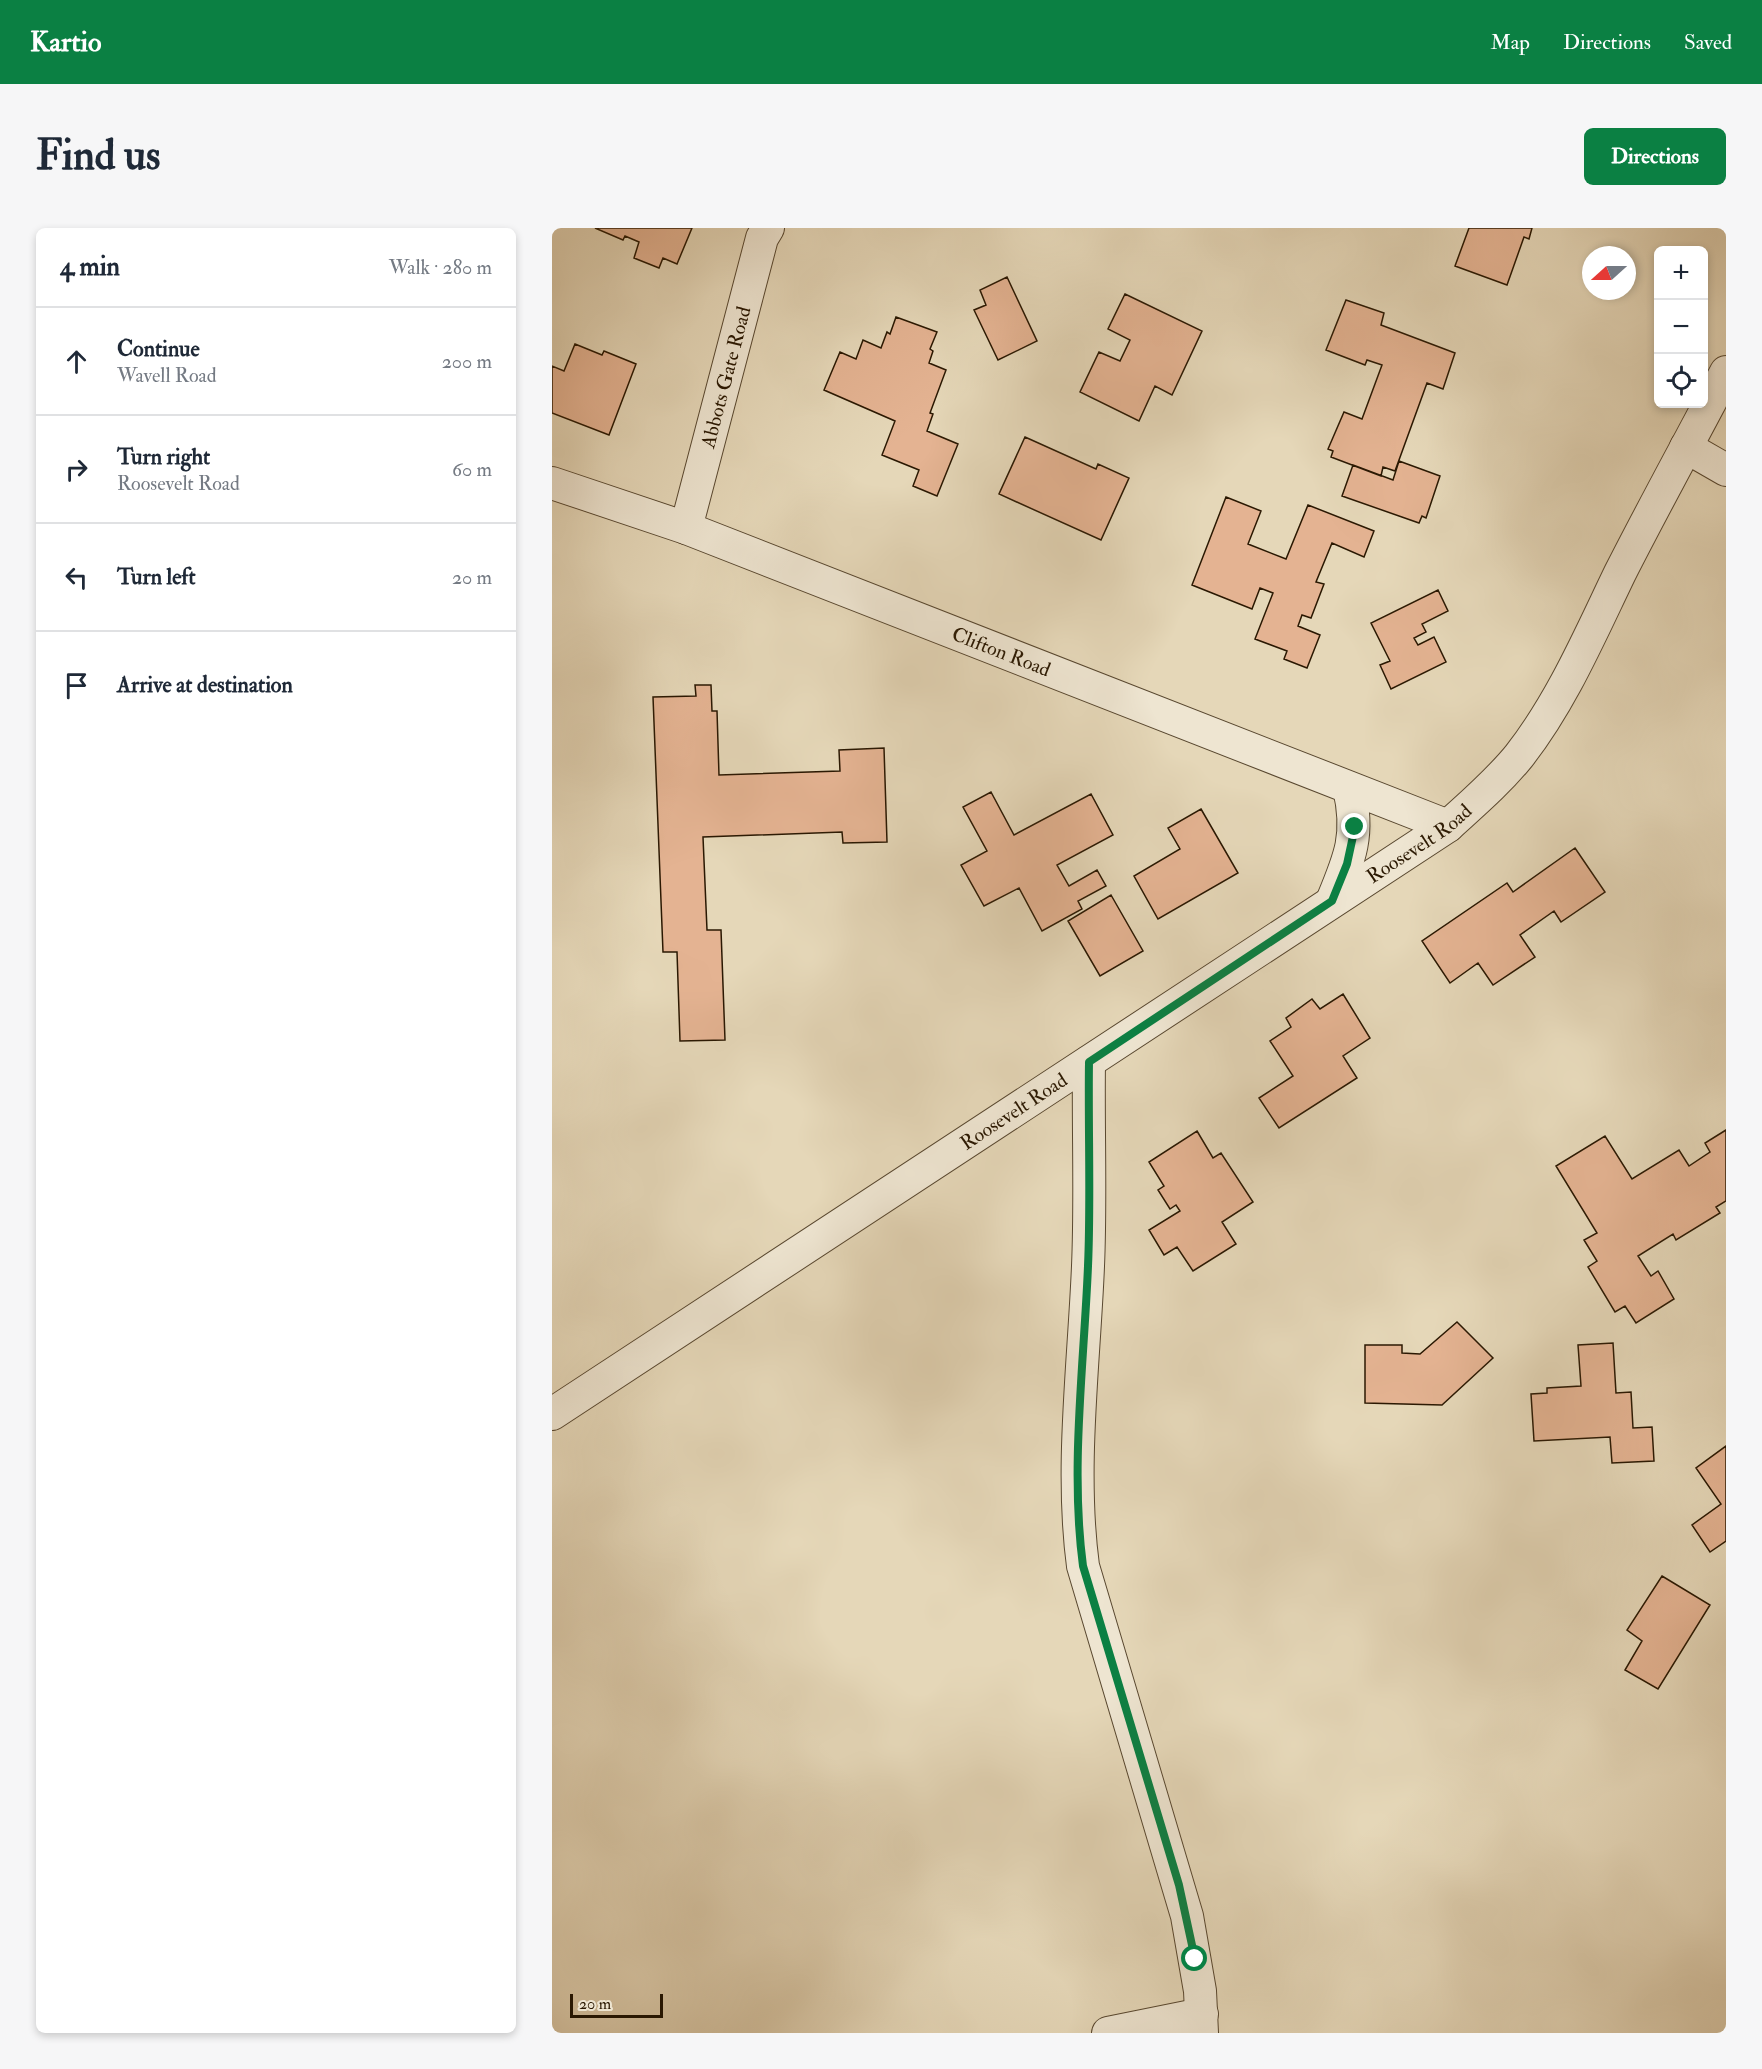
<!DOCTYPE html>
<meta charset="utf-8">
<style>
body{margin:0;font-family:"IM FELL Double Pica",serif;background:#f6f6f7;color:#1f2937}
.controls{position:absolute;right:18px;top:18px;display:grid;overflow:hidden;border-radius:9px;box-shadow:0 3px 9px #0003}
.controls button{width:54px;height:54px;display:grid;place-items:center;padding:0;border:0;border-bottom:2px solid #e0e1e3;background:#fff;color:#1f2937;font:30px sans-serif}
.compass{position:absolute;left:1030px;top:18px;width:54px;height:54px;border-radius:50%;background:#fff;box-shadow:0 3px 9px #0003;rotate:249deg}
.scale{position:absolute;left:18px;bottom:15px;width:93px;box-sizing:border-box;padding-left:6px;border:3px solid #2a1802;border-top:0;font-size:16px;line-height:21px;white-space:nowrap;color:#2a1802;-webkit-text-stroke:4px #eee5d1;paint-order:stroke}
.stop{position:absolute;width:18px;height:18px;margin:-14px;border:4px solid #0b8043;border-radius:50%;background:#fff}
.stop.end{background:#0b8043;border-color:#fff;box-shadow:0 2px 6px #0008}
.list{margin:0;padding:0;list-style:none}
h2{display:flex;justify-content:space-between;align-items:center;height:78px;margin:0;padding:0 24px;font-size:26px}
h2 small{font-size:20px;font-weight:400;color:#747a83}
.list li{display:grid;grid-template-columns:39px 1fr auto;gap:18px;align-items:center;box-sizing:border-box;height:108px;padding:0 24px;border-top:2px solid #e0e1e3}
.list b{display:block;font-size:22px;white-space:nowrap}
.list p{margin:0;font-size:20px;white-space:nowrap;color:#747a83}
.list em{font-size:20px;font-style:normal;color:#747a83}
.icon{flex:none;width:33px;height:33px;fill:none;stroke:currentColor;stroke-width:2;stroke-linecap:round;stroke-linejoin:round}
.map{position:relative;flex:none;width:1174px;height:1805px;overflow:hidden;border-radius:9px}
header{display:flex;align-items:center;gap:36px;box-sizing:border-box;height:84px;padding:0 30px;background:#0b8043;color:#fff}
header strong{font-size:28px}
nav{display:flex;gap:33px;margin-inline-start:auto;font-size:21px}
.intro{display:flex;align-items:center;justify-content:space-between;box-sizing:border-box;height:144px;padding:0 36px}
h1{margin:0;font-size:42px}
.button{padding:15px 27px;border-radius:9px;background:#0b8043;color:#fff;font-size:21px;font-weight:700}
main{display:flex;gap:36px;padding:0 36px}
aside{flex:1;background:#fff;border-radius:9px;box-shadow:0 3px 9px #0003}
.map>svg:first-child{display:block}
.building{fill:#e4b392;stroke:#2a1802;stroke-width:1.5}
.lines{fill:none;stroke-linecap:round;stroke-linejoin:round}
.minor-casing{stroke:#594830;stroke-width:34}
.minor{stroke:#eee5d1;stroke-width:32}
.route{stroke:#0b8043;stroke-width:8}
.labels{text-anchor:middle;stroke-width:6;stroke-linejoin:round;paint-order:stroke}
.street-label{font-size:20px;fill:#2a1802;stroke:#eee5d1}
</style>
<header>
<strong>Kartio</strong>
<nav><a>Map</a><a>Directions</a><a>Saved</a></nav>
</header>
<div class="intro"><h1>Find us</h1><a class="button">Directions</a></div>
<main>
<aside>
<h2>4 min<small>Walk · 280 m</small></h2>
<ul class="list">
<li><svg class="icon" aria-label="ahead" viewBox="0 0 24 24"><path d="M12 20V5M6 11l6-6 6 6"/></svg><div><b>Continue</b><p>Wavell Road</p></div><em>200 m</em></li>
<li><svg class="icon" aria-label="right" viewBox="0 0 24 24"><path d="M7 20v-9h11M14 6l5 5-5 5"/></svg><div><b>Turn right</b><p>Roosevelt Road</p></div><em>60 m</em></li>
<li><svg class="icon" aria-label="left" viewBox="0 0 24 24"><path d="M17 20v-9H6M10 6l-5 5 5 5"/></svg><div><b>Turn left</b></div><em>20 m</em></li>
<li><svg class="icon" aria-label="arrive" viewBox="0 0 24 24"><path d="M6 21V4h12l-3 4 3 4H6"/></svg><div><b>Arrive at destination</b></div></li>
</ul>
</aside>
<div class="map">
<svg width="1174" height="1805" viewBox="0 0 1174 1805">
<rect width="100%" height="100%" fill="#e5d7b8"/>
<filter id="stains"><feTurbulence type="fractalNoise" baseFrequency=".00333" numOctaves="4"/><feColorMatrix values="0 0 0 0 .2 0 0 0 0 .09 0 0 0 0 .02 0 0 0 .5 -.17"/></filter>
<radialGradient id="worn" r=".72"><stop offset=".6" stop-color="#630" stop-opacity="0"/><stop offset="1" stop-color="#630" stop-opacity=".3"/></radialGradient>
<path class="building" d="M 43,0 L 140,0 L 125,36 L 111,30 L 107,40 L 82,30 L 87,14 L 73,8 L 71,12 Z
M 917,0 L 980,0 L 977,11 L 972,9 L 955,57 L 903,38 Z
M 455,49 L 485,113 L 446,132 L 422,82 L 434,77 L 428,62 Z
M 573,66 L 650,103 L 620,167 L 603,158 L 587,193 L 528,164 L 547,124 L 568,133 L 578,112 L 556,101 Z
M 794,72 L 832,85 L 829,97 L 903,125 L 891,161 L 875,155 L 843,243 L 831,239 L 829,248 L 779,229 L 781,223 L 776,221 L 792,184 L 810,191 L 830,137 L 815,132 L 813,137 L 774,122 Z
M 344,89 L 385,104 L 378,121 L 381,123 L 377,135 L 394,142 L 378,185 L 381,186 L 375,203 L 406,216 L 385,268 L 361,258 L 367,242 L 330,227 L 343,193 L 272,162 L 288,124 L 304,131 L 311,112 L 329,120 L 335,104 L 338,106 Z
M 23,116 L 50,127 L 52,123 L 84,136 L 57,207 L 0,185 L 0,138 L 12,143 Z
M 473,209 L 544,241 L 546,236 L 577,250 L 549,312 L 447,266 Z
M 847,233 L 888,248 L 874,290 L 870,288 L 867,295 L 790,268 L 801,237 L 841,252 Z
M 674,269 L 709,283 L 696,316 L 734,331 L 756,277 L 822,303 L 812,329 L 780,315 L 764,354 L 772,356 L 759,390 L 750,387 L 746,398 L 768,407 L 755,440 L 732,431 L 735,423 L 703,411 L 721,365 L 708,360 L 700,381 L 640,357 Z
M 886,362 L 896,383 L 870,396 L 874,404 L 862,410 L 866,417 L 882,409 L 894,434 L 839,461 L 828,437 L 838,433 L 819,395 Z
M 143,457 L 159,457 L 160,483 L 165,483 L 167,547 L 288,543 L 287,522 L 332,520 L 335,614 L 291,615 L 290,604 L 151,609 L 155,702 L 169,702 L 173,812 L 128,813 L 125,724 L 111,724 L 101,469 L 144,468 Z
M 439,564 L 462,607 L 539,566 L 561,607 L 505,637 L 517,658 L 545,642 L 554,658 L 526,673 L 530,681 L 490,703 L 467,660 L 432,678 L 409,637 L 435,623 L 411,579 Z
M 649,581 L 686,645 L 606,691 L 582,648 L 628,621 L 616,600 Z
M 1023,620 L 1053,664 L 1009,694 L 1002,683 L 968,707 L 983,729 L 941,757 L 926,735 L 898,755 L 870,713 L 955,655 L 961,664 Z
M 559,667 L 591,723 L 548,748 L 516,693 Z
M 791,766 L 818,810 L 791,828 L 805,850 L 727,900 L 707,870 L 741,848 L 718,813 L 739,799 L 734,790 L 760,771 L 768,781 Z
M 1174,902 L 1174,973 L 1164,979 L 1168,985 L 1124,1012 L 1121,1006 L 1086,1028 L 1099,1048 L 1106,1043 L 1122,1071 L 1084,1095 L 1073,1078 L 1063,1084 L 1036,1039 L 1045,1033 L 1032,1012 L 1045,1005 L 1004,938 L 1053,908 L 1080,951 L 1127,922 L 1137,938 L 1158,924 L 1153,915 Z
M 645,903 L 661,930 L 669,925 L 701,974 L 670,994 L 684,1016 L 641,1043 L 625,1019 L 612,1027 L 597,1002 L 628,983 L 624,977 L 618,981 L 606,962 L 612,958 L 597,934 Z
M 905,1094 L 941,1130 L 890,1177 L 813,1175 L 813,1117 L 850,1117 L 850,1125 L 868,1126 Z
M 1061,1115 L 1064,1165 L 1079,1164 L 1081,1200 L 1100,1199 L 1102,1233 L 1060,1235 L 1058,1209 L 982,1213 L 979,1166 L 995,1165 L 995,1160 L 1029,1158 L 1026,1117 Z
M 1174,1218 L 1174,1313 L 1158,1324 L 1140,1297 L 1169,1276 L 1144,1240 Z
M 1110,1348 L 1158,1377 L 1106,1461 L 1073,1442 L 1090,1413 L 1075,1402 Z"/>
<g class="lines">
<defs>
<g id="minor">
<path d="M 1134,219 L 1174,242"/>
<path id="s1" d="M 0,255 L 134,300 L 896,598"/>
<path id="s2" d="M 134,300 L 210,10 L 216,0"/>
<path d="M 780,673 C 798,630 808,607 797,560"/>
<path d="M 537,834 C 536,902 539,970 536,1038 C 532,1136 518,1241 531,1338 L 635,1688 L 648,1763 L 650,1805"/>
<path id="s3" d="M 0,1186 L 896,598 C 920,576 946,554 967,528 C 1010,473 1038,407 1068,345 C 1102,278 1139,211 1174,144"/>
<path d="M 556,1805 L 650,1786"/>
</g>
</defs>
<use href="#minor" class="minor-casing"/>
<use href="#minor" class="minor"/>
</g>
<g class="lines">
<path class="route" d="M 643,1731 L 627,1657 L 531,1338 C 518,1241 532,1136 536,1038 C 539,970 536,902 537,834 L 780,673 L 795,636 L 803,599"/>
</g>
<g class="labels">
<g class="street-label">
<text dy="7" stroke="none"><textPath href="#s2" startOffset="156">Abbots Gate Road</textPath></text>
<text dy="7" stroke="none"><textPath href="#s1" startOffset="480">Clifton Road</textPath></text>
<text dy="7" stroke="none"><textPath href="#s3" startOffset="1038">Roosevelt Road</textPath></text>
<text dy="7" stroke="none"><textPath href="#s3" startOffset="552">Roosevelt Road</textPath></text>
</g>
</g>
<rect width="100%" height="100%" filter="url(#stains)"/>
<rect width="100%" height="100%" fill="url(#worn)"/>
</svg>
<div class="controls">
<button>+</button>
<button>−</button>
<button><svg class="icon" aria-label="locate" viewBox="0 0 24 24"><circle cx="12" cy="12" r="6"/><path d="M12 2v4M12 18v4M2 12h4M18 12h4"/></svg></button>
</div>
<svg class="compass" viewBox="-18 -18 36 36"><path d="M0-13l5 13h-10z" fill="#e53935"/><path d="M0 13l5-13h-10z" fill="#747a83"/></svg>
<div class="scale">20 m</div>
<div class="stop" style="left:643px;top:1731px"></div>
<div class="stop end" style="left:803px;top:599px"></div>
</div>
</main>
